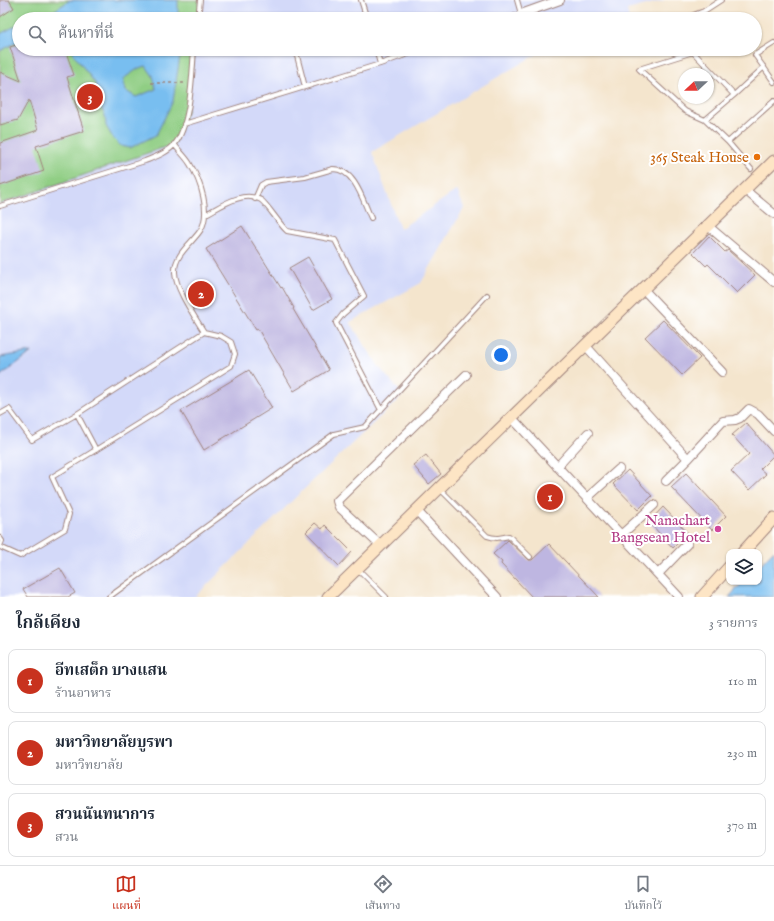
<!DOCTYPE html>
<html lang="th">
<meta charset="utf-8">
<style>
body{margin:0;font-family:"IM FELL English","Noto Serif Thai",serif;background:#f6f6f7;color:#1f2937}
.controls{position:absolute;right:12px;bottom:12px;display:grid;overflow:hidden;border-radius:8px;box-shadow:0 1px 3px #0004}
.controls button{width:36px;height:36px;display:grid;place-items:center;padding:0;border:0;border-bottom:1px solid #e0e1e3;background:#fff;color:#1f2937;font:20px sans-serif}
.compass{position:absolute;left:678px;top:68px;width:36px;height:36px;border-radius:50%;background:#fff;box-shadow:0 1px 3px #0004;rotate:248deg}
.you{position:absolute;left:501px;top:355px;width:14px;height:14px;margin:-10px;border:3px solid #fff;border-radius:50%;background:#1a73e8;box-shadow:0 0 0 6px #1a73e833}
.badge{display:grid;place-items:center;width:26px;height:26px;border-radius:50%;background:#c8321e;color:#fff;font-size:13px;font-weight:700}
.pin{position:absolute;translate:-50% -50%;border:2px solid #fff;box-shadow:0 1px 4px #0006}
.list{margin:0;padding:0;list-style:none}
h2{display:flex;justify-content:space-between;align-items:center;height:52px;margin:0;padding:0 16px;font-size:17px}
h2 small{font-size:13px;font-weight:400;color:#747a83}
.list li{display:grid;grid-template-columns:26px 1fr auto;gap:12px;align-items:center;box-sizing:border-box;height:64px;margin:0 8px 8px;padding:0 8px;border:1px solid #e0e1e3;border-radius:8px}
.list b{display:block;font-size:15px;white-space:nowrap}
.list p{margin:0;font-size:13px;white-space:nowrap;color:#747a83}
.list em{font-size:13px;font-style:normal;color:#747a83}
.icon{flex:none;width:22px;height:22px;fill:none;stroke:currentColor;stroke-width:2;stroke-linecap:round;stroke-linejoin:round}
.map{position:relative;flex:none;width:774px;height:597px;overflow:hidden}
.search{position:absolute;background:#fff;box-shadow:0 1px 3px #0004;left:12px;right:12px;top:12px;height:44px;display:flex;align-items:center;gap:10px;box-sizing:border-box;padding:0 14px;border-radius:22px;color:#747a83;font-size:15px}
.sheet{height:268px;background:#fff}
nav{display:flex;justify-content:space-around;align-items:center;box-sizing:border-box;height:56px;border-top:1px solid #e0e1e3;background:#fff;font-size:11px;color:#747a83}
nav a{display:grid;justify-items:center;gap:2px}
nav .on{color:#c8321e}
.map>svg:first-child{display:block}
.built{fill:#d3d9f9}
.green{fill:#90ce84;stroke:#6d7658}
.water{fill:#78bef0;stroke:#616e8e;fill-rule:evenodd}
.building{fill:#beb6e1}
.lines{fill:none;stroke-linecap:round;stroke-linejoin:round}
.lane-casing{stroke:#9f827c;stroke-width:6}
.street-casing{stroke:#9f827c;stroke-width:10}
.secondary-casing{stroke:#9f827c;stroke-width:13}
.path{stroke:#9f827c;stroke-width:1.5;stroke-dasharray:3 3;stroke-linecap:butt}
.lane{stroke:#fff;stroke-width:4}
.street{stroke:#fff;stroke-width:8}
.secondary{stroke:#fde5c5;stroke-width:11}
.food-dot{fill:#e8710a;stroke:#fff;stroke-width:1.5}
.hotel-dot{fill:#d1479c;stroke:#fff;stroke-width:1.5}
.labels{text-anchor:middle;stroke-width:4;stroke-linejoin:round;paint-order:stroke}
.food-label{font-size:15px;fill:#c56008;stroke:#fff;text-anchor:end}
.hotel-label{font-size:15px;fill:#b23c85;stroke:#fff;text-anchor:end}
</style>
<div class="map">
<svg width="774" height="597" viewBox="0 0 774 597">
<rect width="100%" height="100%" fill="#fff"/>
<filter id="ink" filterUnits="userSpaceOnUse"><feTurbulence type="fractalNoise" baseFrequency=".025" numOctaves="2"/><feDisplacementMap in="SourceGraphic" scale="8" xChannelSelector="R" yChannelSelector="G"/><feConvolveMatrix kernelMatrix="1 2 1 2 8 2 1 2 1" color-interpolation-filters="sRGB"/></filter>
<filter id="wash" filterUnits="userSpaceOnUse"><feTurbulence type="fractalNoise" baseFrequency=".012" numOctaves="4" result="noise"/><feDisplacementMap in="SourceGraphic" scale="16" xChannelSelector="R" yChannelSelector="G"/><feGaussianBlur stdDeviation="0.9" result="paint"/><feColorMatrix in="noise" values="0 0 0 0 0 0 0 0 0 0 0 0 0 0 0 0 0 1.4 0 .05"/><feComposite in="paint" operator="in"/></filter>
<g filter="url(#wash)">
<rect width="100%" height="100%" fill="#f4e5cd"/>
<path class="built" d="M 0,0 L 665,0 L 627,10 L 629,19 L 19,19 L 19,49 L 545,49 L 372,152 L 400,229 L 457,190 L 464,208 L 421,283 L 350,322 L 379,367 L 403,395 L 298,495 L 195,597 L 0,597 Z"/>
<path class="green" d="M 0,0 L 200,0 L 198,19 L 19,19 L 19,49 L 194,49 L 187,111 L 174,144 L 0,204 Z"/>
<path class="water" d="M 70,0 L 178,0 L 178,19 L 30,19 L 49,14 Z
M 19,24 L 19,41 L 0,51 L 0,34 Z
M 72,49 L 179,49 L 180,56 L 173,101 L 156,135 L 130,148 L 121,146 L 113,138 L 106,126 L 105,115 L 98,103 L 95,83 L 74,55 ZM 146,66 L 153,76 L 156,89 L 136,97 L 126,91 L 123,79 L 139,68 Z
M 32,352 L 0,376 L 0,357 Z
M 774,550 L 774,597 L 729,597 L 743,582 L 759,582 L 759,566 Z"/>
<g id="blocks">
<path class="building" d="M 0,0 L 9,0 L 14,8 L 0,17 Z
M 19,44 L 19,49 L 65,49 L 74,75 L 67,77 L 84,131 L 36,146 L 44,171 L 0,186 L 0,143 L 38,130 L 29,100 L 18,120 L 0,125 L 0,72 L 21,81 L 10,47 Z
M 242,226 L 281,288 L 282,287 L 294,308 L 293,309 L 329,370 L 294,391 L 258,329 L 256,330 L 206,249 Z
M 709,236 L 725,252 L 728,250 L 755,275 L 737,293 L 708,264 L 706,266 L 693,253 Z
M 308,257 L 332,299 L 313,310 L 289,268 Z
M 663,320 L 700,358 L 682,375 L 645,337 Z
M 249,370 L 272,408 L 204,450 L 181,411 Z
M 746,423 L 774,455 L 760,469 L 766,474 L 749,490 L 731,471 L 749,454 L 732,435 Z
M 426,455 L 441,474 L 429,484 L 413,465 Z
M 628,470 L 652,496 L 638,510 L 613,484 Z
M 686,473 L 726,516 L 712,530 L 671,487 Z
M 663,507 L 688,533 L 673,548 L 649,522 Z
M 315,523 L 322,529 L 325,525 L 352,552 L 339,566 L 306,532 Z
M 508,540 L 529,560 L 532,560 L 549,544 L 599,597 L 532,597 L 501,564 L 502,562 L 493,554 Z
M 60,568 L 75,593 L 68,597 L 28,597 L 23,589 Z"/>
</g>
</g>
<g filter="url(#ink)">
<use href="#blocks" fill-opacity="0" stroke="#9f827c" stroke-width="1"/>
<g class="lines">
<defs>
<path id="lane" d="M 361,0 L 367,19
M 198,19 L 200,0
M 506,19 L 521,14 L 517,0
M 683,19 L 704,11 L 721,0
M 774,43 L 755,55 L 774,82
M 297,49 L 297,56 L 305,87
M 376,49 L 380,64
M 705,120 L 734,95
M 184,124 L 380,64 L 422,49
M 728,142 L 705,120 L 685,111 L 639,69 L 693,52 L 734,95 L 764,67
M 174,144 C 179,151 186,157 190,164 C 200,180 212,213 200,231 C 192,243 174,255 175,272 C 175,288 195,317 204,332
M 751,169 L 728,142 L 774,101
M 255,199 L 261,185 L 266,182 L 305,177 L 333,169 C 355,169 363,201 371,218
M 0,206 L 145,161 C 155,157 167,153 174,145 C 191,126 192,74 194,49
M 206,214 C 221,206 243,190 261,200 C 267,204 280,225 287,231 L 335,240 L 364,296 L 343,314 L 336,323 L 381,410
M 0,414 L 9,409 L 32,440 L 77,414 L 204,332 L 221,336 L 231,342 L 235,354 L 231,366 L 52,477 L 69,514 L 65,529 L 20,556 L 0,547
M 77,414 L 96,450
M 440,489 L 487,536 C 495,539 501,538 509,536 L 530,557
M 0,538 L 2,541 L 0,546
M 358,569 L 386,597
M 109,597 L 334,434 L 365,427 L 487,295"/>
<path id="street" d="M 521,14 L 560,0
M 745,190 L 774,214
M 708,226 L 774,282
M 643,289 L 722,372
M 585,345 L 688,459 L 666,481
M 512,418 L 679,597
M 688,459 L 723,421 L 735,420 L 740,418 L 749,409 L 758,414 L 774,431
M 557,467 L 588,433
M 587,498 L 619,469
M 417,511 L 497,597
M 621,535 L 654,505
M 381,546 L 339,507 L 337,501 L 466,375
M 658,574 L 687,544"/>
<path id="secondary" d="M 743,552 L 774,518
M 328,597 L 774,161
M 702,597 L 729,567"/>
</defs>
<use href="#lane" class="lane-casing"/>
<use href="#street" class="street-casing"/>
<use href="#secondary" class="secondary-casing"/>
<path class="path" d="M 151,83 L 186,83"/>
<use href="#lane" class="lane"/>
<use href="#street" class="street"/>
<use href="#secondary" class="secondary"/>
</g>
</g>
<circle class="food-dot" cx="757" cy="157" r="4"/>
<circle class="hotel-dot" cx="718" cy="529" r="4"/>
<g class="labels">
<g class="food-label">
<text x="749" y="162">365 Steak House</text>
</g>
<g class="hotel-label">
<text x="710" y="525">Nanachart<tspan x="710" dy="17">Bangsean Hotel</tspan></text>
</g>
</g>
</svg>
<div class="controls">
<button><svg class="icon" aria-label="layers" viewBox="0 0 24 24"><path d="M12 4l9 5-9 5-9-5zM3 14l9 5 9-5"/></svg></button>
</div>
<svg class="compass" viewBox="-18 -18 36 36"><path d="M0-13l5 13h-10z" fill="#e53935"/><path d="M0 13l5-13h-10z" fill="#747a83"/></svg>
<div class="you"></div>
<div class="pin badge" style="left:550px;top:497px">1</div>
<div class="pin badge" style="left:201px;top:294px">2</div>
<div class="pin badge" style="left:90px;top:97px">3</div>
<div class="search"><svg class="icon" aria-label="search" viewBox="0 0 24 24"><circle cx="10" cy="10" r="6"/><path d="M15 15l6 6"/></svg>ค้นหาที่นี่</div>
</div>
<section class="sheet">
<h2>ใกล้เคียง<small>3 รายการ</small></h2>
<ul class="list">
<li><span class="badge">1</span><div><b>อีทเสต็ก บางแสน</b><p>ร้านอาหาร</p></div><em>110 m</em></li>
<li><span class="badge">2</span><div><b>มหาวิทยาลัยบูรพา</b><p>มหาวิทยาลัย</p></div><em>230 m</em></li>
<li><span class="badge">3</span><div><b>สวนนันทนาการ</b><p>สวน</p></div><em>370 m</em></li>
</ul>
</section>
<nav>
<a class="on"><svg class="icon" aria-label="map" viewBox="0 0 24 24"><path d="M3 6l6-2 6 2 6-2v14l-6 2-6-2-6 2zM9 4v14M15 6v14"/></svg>แผนที่</a>
<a><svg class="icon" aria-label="directions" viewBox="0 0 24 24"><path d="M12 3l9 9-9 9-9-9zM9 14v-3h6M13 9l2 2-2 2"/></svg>เส้นทาง</a>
<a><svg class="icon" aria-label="saved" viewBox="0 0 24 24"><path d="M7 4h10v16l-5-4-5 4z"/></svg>บันทึกไว้</a>
</nav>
